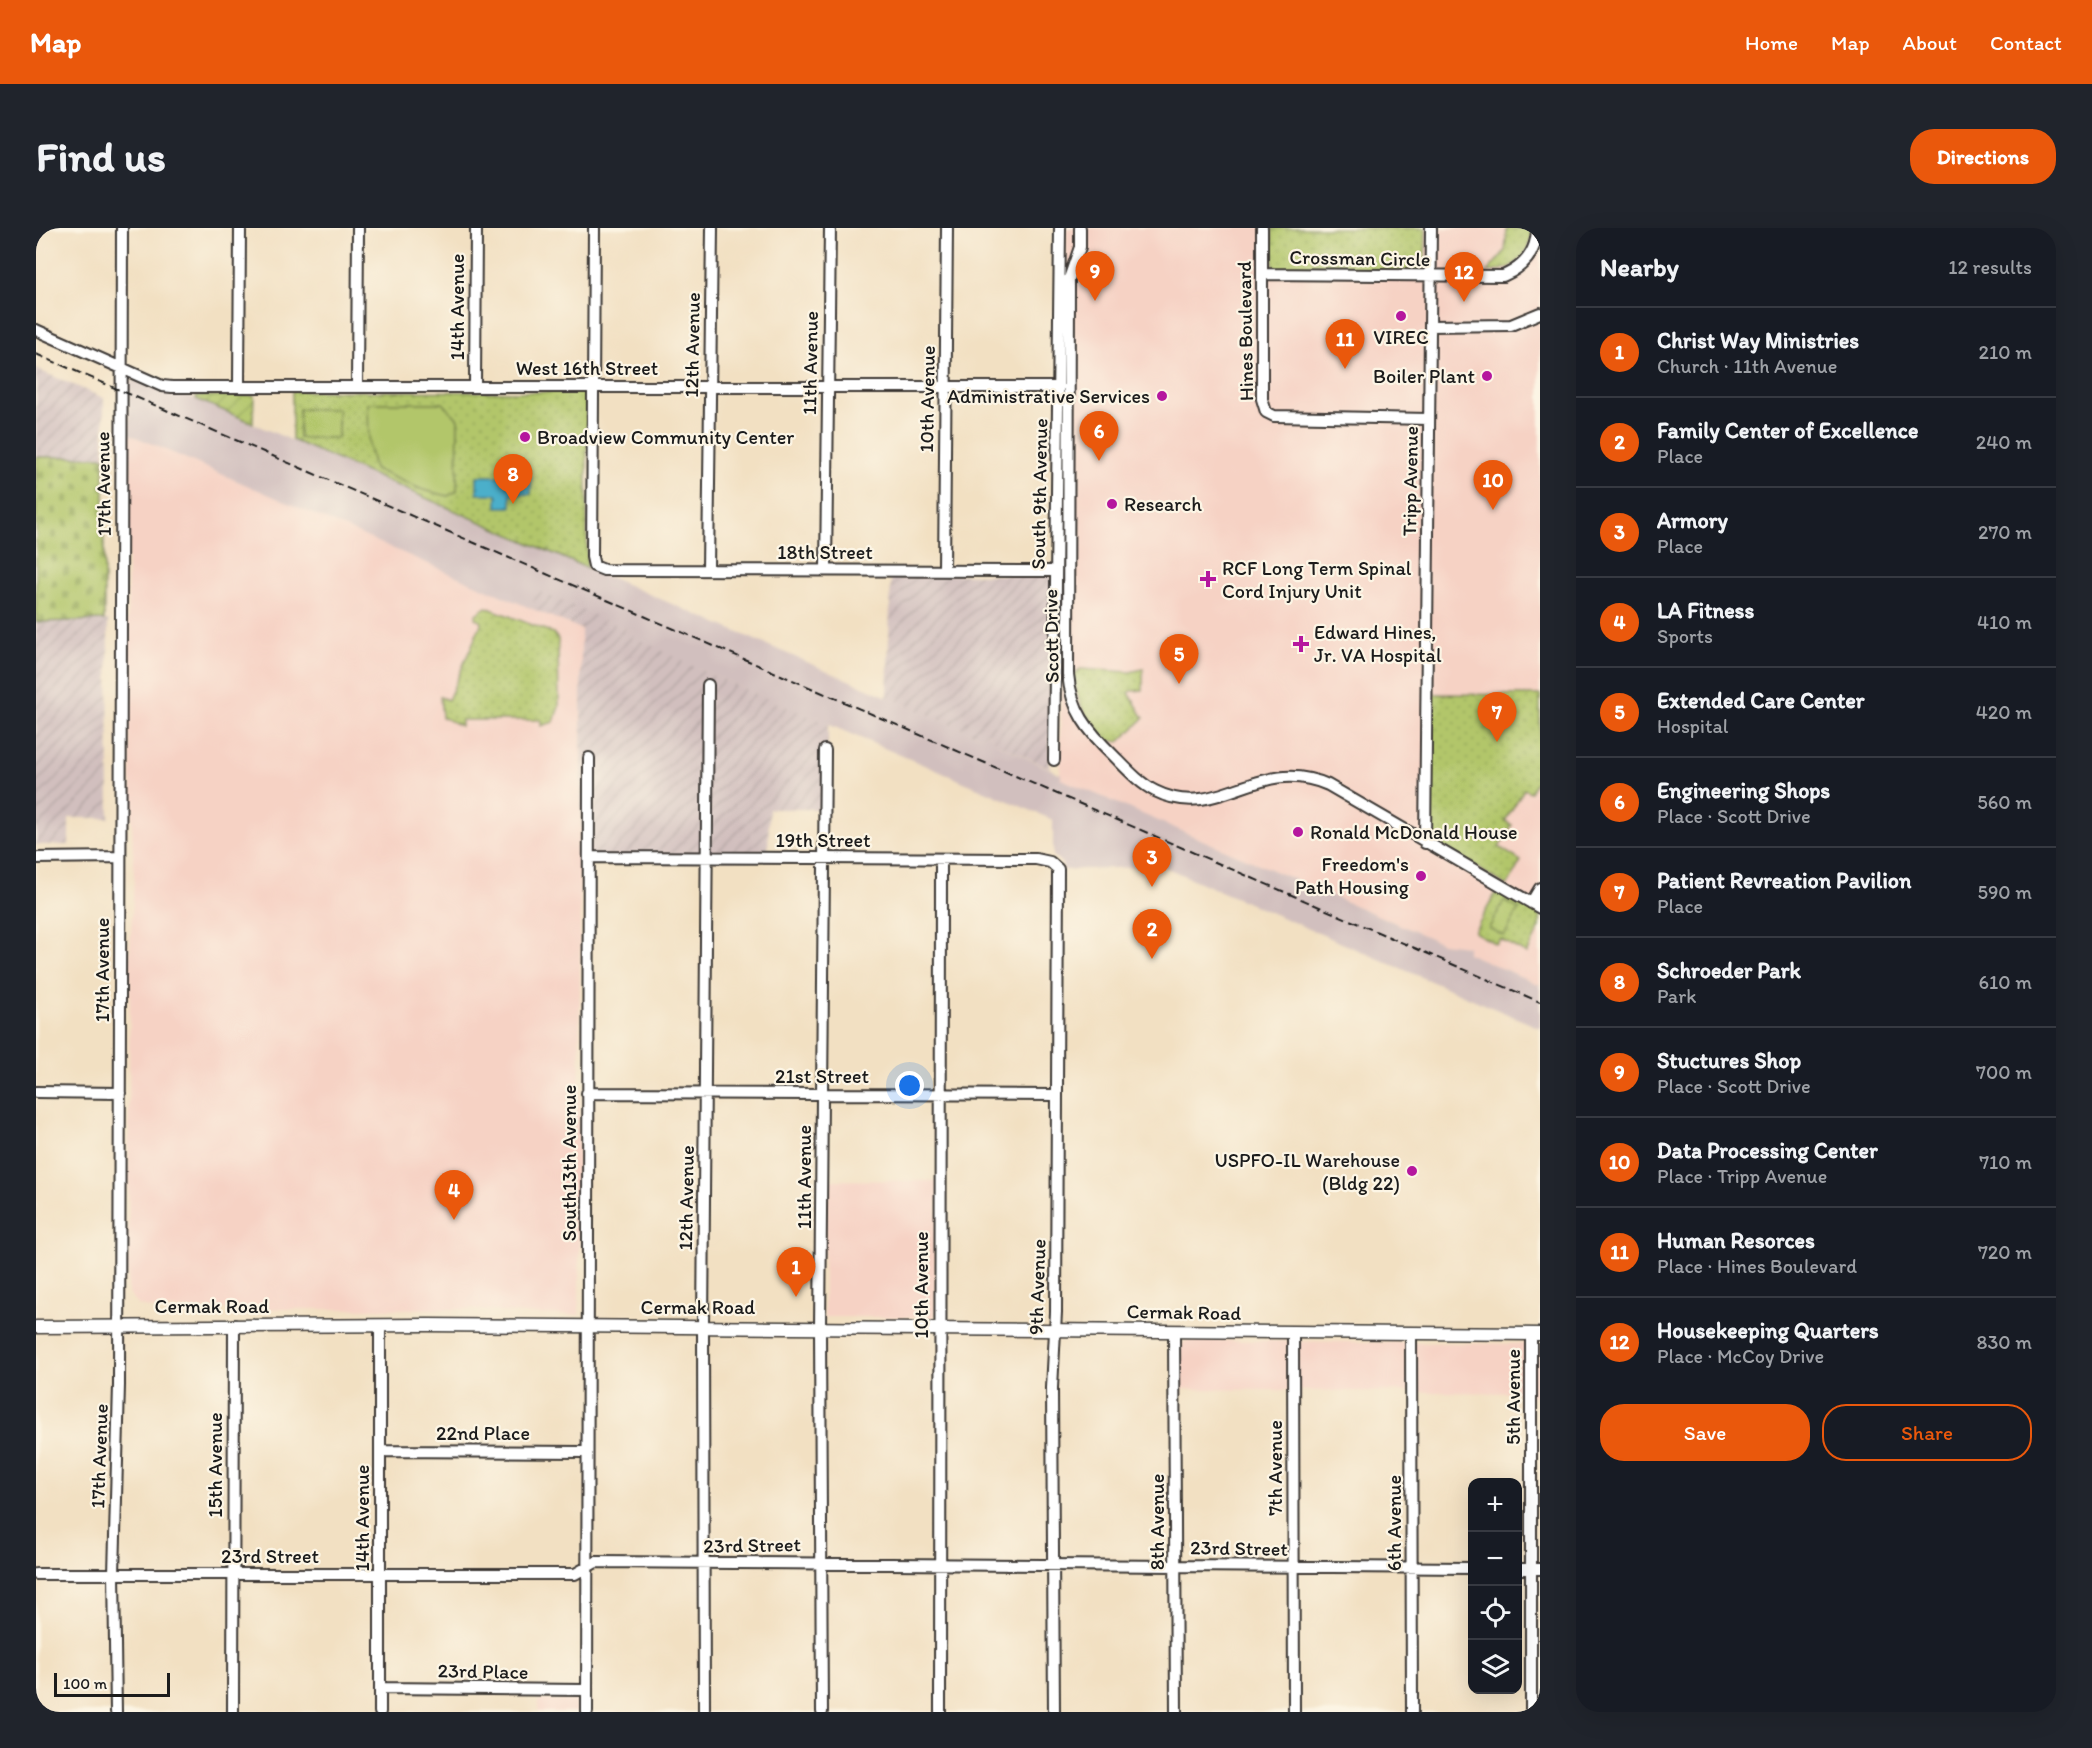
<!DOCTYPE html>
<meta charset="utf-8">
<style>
body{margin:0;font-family:Itim,sans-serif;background:#20242c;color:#f1f3f6}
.controls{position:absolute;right:18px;bottom:18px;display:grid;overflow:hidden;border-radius:12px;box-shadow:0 6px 24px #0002}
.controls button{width:54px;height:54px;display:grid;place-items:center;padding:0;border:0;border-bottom:2px solid #363941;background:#171b24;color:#f1f3f6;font:30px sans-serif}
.scale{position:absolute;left:18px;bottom:15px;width:116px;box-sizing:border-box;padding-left:6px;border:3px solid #1c1c1c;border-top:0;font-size:16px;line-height:21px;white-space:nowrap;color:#1c1c1c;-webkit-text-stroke:4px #fcf5e5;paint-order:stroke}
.you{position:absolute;left:874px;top:858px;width:21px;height:21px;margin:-15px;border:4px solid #fff;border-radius:50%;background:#1a73e8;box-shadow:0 0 0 9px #1a73e833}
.badge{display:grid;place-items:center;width:39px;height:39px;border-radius:50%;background:#ea580c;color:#fff;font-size:20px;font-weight:700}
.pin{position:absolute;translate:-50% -50px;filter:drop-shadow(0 2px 3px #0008)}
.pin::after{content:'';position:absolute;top:32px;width:21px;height:18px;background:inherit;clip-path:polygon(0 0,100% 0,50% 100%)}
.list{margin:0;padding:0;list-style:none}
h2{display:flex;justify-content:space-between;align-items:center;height:78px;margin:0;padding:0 24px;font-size:26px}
h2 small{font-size:20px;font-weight:400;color:#9ea1a6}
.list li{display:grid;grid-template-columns:39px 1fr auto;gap:18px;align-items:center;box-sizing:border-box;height:90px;padding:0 24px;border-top:2px solid #363941}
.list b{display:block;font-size:22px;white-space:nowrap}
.list p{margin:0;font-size:20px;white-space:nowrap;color:#9ea1a6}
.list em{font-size:20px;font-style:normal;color:#9ea1a6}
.actions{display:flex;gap:12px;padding:18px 24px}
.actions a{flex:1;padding:14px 0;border:2px solid #ea580c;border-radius:24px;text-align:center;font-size:21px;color:#ea580c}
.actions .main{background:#ea580c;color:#fff}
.icon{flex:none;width:33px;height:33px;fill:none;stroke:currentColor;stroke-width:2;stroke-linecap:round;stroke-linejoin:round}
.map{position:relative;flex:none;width:1504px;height:1484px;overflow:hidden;border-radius:24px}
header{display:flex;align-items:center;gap:36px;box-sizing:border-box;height:84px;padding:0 30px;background:#ea580c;color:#fff}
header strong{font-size:28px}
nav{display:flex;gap:33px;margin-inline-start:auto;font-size:21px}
.intro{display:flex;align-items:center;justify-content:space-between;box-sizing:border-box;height:144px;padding:0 36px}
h1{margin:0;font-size:42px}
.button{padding:15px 27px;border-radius:24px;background:#ea580c;color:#fff;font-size:21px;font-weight:700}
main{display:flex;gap:36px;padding:0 36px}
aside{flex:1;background:#171b24;border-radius:24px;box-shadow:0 6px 24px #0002}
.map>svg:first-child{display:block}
.built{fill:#f6d2c4}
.industrial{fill:url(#industrial-furrows)}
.railway{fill:#d1bfbe}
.grass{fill:url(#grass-dots);stroke:#677144;stroke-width:1.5}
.cemetery{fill:url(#cemetery-stones);stroke:#677144;stroke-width:1.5}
.garden{fill:url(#garden-furrows);stroke:#677144;stroke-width:1.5}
.pitch{fill:#b2c66b;stroke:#677144;stroke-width:1.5}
.water{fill:url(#water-ripples);stroke:#346673;stroke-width:1.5}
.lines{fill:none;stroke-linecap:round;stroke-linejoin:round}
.minor-casing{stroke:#3c3935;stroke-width:14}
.major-casing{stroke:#3c3935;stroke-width:15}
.minor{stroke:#fff;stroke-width:10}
.major{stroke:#fff;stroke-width:12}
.rail{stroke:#1c1c1c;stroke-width:2;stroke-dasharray:9 4.5;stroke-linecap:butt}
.poi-dot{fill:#b5179e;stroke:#fcf5e5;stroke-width:2}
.labels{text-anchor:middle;stroke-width:4.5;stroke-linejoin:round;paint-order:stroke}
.street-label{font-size:20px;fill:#1c1c1c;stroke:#fcf5e5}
.poi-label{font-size:20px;fill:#1c1c1c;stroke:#fcf5e5;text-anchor:start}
</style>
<header>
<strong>Map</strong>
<nav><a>Home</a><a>Map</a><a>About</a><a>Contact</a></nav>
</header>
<div class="intro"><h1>Find us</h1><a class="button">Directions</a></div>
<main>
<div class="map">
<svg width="1504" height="1484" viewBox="0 0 1504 1484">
<defs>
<pattern id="industrial-furrows" width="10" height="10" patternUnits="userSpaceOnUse" patternTransform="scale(1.5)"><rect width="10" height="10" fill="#d1bfbe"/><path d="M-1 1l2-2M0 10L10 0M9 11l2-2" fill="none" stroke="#b3a4a3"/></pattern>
<pattern id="grass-dots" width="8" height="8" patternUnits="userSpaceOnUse" patternTransform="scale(1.5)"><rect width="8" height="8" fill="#b2c66b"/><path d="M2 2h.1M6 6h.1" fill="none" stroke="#98aa5c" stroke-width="1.8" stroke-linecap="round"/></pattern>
<pattern id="cemetery-stones" width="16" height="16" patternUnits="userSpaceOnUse" patternTransform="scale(1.5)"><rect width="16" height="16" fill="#b2c66b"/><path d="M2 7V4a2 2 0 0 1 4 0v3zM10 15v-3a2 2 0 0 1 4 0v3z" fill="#98aa5c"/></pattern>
<pattern id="garden-furrows" width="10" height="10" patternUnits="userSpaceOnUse" patternTransform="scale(1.5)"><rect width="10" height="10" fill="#b2c66b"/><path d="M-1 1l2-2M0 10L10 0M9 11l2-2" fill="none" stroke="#98aa5c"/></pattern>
<pattern id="water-ripples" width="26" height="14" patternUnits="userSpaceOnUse" patternTransform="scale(1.5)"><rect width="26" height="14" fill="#4bafca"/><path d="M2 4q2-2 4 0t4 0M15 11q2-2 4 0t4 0" fill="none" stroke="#3e8ea3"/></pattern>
</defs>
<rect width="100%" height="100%" fill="#fcf5e5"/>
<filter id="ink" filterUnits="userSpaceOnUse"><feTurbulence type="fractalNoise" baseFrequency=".0167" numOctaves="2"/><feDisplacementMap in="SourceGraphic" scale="12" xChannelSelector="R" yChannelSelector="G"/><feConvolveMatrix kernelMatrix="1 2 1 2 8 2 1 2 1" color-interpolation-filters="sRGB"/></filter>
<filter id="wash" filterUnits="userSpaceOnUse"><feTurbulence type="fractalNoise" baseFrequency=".008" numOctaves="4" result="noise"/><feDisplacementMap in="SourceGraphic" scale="24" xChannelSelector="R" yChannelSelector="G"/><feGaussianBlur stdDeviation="1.35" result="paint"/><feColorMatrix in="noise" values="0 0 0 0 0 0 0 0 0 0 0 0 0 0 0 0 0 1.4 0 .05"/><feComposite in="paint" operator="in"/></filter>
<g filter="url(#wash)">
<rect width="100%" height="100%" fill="#f2e0c2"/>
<path class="built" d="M 1030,0 L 1504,0 L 1504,757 L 1431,725 L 1431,718 L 1406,715 L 1024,551 Z
M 93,206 L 545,401 L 543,1087 L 487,1086 L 436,1081 L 118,1081 L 103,1078 L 92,1064 L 94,723 L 98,651 L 91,450 Z
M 788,952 L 902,953 L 899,1089 L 788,1089 Z
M 1151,1112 L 1504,1116 L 1504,1171 L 1484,1165 L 1142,1161 L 1143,1118 Z
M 502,1472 L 541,1472 L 541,1484 L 502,1484 Z"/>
<path class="industrial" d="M 0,141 L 68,170 L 68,229 L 0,229 Z
M 855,346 L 1016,347 L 1014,540 L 962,516 L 951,504 L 945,509 L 851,469 Z
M 502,362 L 597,404 L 667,443 L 792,496 L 791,581 L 733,581 L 732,632 L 545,630 L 545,401 L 494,380 Z
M 72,392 L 73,590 L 33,590 L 33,617 L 0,617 L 0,394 Z"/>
<path class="railway" d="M 100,151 L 160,171 L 945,509 L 951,504 L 962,516 L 1025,546 L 1025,551 L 1406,715 L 1431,718 L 1431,725 L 1504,757 L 1504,800 L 1126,638 L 1028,642 L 1025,634 L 1017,628 L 1017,592 L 667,443 L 596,408 L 597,404 L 502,363 L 494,380 L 93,206 L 93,155 Z"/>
<path class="grass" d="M 1236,0 L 1390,0 L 1389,39 L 1388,43 L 1237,42 Z
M 1471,0 L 1497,0 C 1494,28 1479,43 1451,44 L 1469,23 Z
M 256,163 L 551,164 L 551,340 L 256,212 Z
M 450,379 L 517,405 L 522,411 L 523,479 L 518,494 L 505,498 L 505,492 L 425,492 L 425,498 L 406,489 L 404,469 L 412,472 L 446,394 L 439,390 L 440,386 Z
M 1044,441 L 1094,444 L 1107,441 L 1107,462 L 1095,463 L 1093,465 L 1108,490 L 1083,514 C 1078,512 1074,514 1070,511 C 1051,497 1039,470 1038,447 Z
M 1395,466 L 1504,467 L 1504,546 L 1494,564 L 1488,561 L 1469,593 L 1476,597 L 1463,619 L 1485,633 L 1471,658 L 1402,616 L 1394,595 Z
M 1461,663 L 1504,687 L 1504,699 L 1491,726 L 1464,711 L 1460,716 L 1438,704 Z"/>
<path class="cemetery" d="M 0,229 L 68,229 L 68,392 L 0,394 Z"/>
<path class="garden" d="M 218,167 L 217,195 L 160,171 L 160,168 Z"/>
<path class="pitch" d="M 332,175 L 407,175 L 422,191 L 421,263 L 412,268 L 387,262 L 338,241 L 333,218 Z
M 263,181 L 302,181 L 302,210 L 263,210 Z
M 1468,673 L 1483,681 L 1468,708 L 1453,700 Z"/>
<path class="water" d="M 441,248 L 495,248 L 495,266 L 475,266 L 475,279 L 461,279 L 461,266 L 441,266 Z"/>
</g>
<g filter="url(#ink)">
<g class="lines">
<defs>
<path id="minor" d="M 558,0 L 556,329 L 558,338 L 568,342 L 1020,343
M 1044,0 L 1044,19 L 1033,51 L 1032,446 C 1035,482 1052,503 1077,527 C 1090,540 1103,555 1119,563 C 1183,595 1221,526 1292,557 L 1504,680
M 1226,0 L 1226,171 L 1230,184 L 1238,188 L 1393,191
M 1226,46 L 1467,48 C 1488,39 1501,24 1501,0
M 1394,98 L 1475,97 L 1504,85
M 0,102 L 126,158 L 136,159 L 1023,159
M 203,159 L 204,0
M 321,159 L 322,0
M 439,159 L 440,0
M 672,342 L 676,0
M 790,342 L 794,0
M 908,342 L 911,0
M 1018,532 L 1024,0
M 1389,615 L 1395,0
M 553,629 L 1000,631 L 1014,634 L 1022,641 L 1020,1084 L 1016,1160 L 1018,1484
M 0,630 L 84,629
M 1495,675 L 1504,660
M 0,864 L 84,865
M 551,865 L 1021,867
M 1138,1103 L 1140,1484
M 1257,1104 L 1258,1484
M 1375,1105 L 1376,1484
M 344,1223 L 550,1224
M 1482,1341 L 1504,1341
M 0,1346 L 539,1346 L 560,1334 L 1436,1340
M 344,1460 L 550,1462
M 80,1484 L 78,1346 L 83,1157 L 86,0
M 197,1484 L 198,1097
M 344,1484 L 344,1097
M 551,1484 L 553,530
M 668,1484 L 667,1099 L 672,457
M 786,1484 L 784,1100 L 789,522
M 904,1484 L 905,631
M 1495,1484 L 1495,1106"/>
<path id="major" d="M 0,1099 L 392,1097 L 1504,1106"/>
</defs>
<use href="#minor" class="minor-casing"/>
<use href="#major" class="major-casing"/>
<use href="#minor" class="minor"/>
<use href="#major" class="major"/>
<path class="rail" d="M 0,126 L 1504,774"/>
</g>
</g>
<g class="poi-dot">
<circle cx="1365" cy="88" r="6"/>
<circle cx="1451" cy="148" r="6"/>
<circle cx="1126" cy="168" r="6"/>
<circle cx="489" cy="209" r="6"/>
<circle cx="1076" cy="276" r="6"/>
<path d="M1169 342h6v6h6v6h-6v6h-6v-6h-6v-6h6z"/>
<path d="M1262 407h6v6h6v6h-6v6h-6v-6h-6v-6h6z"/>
<circle cx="1262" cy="604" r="6"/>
<circle cx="1385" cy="648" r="6"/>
<circle cx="1376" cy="943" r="6"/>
</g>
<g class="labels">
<g class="street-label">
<text transform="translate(1324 30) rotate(1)" y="7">Crossman Circle</text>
<text transform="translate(421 79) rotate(-90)" y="7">14th Avenue</text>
<text transform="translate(1209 103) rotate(-91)" y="7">Hines Boulevard</text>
<text transform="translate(656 117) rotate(-89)" y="7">12th Avenue</text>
<text transform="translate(774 135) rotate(-89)" y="7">11th Avenue</text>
<text x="551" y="147">West 16th Street</text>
<text transform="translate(891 171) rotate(-89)" y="7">10th Avenue</text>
<text transform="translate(1374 253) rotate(-89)" y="7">Tripp Avenue</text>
<text transform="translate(67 256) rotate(-91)" y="7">17th Avenue</text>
<text transform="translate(1003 266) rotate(-89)" y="7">South 9th Avenue</text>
<text x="789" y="331">18th Street</text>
<text transform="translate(1015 408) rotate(-91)" y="7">Scott Drive</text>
<text x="787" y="619">19th Street</text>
<text transform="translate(66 742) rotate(-90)" y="7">17th Avenue</text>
<text x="786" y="855">21st Street</text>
<text transform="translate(533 935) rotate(-90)" y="7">South13th Avenue</text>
<text transform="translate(768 949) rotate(-90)" y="7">11th Avenue</text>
<text transform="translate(650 970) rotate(-89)" y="7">12th Avenue</text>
<text transform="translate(885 1057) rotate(-90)" y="7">10th Avenue</text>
<text transform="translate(1001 1059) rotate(-88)" y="7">9th Avenue</text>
<text x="176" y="1085">Cermak Road</text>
<text x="662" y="1086">Cermak Road</text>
<text transform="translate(1148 1084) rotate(1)" y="7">Cermak Road</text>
<text transform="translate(1477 1169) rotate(-90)" y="7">5th Avenue</text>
<text x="447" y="1212">22nd Place</text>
<text transform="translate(63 1228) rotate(-88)" y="7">17th Avenue</text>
<text transform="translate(179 1237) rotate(-90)" y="7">15th Avenue</text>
<text transform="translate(1239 1240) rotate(-90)" y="7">7th Avenue</text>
<text transform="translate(326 1290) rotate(-90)" y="7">14th Avenue</text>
<text transform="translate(1121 1294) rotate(-90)" y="7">8th Avenue</text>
<text transform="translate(1358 1295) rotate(-90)" y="7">6th Avenue</text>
<text transform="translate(716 1317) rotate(-1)" y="7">23rd Street</text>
<text transform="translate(1203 1320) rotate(1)" y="7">23rd Street</text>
<text x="234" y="1335">23rd Street</text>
<text transform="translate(447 1443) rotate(1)" y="7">23rd Place</text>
</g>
<g class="poi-label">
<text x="1365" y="116" text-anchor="middle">VIREC</text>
<text x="1439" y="155" text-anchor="end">Boiler Plant</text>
<text x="1114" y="175" text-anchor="end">Administrative Services</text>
<text x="501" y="216">Broadview Community Center</text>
<text x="1088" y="283">Research</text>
<text x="1186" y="347">RCF Long Term Spinal<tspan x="1186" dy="23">Cord Injury Unit</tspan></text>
<text x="1278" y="411">Edward Hines,<tspan x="1278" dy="23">Jr. VA Hospital</tspan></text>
<text x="1274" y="611">Ronald McDonald House</text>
<text x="1373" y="643" text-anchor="end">Freedom's<tspan x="1373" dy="23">Path Housing</tspan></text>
<text x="1364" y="939" text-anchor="end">USPFO-IL Warehouse<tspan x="1364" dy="23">(Bldg 22)</tspan></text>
</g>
</g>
</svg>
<div class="controls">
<button>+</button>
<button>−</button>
<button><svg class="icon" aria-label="locate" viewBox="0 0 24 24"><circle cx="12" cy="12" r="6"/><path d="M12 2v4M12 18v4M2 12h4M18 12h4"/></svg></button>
<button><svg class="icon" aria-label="layers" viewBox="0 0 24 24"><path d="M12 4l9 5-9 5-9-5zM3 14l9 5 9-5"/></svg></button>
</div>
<div class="scale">100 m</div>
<div class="you"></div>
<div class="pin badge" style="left:760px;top:1069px">1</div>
<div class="pin badge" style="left:1116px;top:731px">2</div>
<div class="pin badge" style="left:1116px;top:659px">3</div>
<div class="pin badge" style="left:418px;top:992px">4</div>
<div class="pin badge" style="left:1143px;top:456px">5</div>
<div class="pin badge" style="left:1063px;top:233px">6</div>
<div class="pin badge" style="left:1461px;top:514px">7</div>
<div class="pin badge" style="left:477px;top:276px">8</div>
<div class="pin badge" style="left:1059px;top:73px">9</div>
<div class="pin badge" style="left:1457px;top:282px">10</div>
<div class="pin badge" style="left:1309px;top:141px">11</div>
<div class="pin badge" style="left:1428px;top:74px">12</div>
</div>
<aside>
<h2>Nearby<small>12 results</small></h2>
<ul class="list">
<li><span class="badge">1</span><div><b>Christ Way Ministries</b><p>Church · 11th Avenue</p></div><em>210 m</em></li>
<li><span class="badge">2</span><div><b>Family Center of Excellence</b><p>Place</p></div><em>240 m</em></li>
<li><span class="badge">3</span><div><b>Armory</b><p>Place</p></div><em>270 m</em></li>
<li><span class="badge">4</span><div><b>LA Fitness</b><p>Sports</p></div><em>410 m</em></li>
<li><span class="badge">5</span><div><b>Extended Care Center</b><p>Hospital</p></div><em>420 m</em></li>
<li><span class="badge">6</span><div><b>Engineering Shops</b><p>Place · Scott Drive</p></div><em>560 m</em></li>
<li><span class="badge">7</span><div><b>Patient Revreation Pavilion</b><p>Place</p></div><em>590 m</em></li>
<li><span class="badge">8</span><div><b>Schroeder Park</b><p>Park</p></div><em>610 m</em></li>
<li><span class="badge">9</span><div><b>Stuctures Shop</b><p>Place · Scott Drive</p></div><em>700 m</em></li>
<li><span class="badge">10</span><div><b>Data Processing Center</b><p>Place · Tripp Avenue</p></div><em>710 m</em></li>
<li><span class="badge">11</span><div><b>Human Resorces</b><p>Place · Hines Boulevard</p></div><em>720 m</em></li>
<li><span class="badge">12</span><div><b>Housekeeping Quarters</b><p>Place · McCoy Drive</p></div><em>830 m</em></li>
</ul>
<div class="actions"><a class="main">Save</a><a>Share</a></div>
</aside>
</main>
